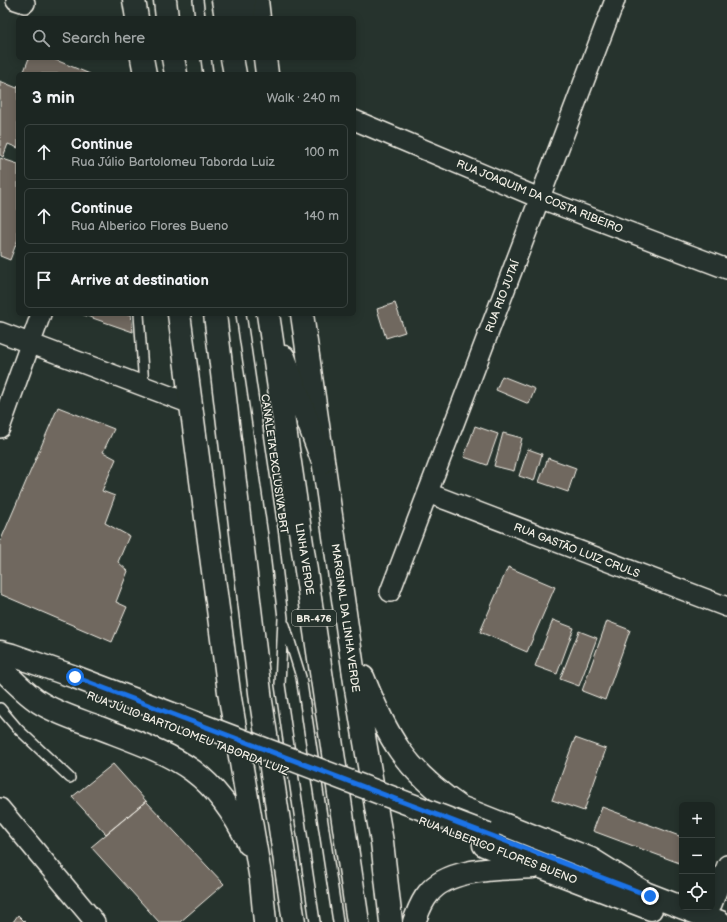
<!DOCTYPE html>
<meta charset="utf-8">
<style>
body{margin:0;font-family:"Balsamiq Sans",sans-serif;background:#252e2a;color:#f1f3f6}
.controls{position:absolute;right:12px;bottom:12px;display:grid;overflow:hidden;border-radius:6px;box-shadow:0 2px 10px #0003}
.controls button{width:36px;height:36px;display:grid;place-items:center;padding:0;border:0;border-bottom:1px solid #3a4340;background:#1c2622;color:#f1f3f6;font:20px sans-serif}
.stop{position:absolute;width:12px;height:12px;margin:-9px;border:3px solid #1a73e8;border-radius:50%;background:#fff}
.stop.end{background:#1a73e8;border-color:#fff;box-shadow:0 1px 4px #0008}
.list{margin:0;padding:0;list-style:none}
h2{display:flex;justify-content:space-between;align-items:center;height:52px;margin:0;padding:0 16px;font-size:17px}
h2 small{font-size:13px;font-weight:400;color:#a0a5a5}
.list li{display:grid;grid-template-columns:26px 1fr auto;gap:12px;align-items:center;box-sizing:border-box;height:56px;margin:0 8px 8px;padding:0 8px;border:1px solid #3a4340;border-radius:6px}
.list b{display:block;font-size:15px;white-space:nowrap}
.list p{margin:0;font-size:13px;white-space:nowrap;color:#a0a5a5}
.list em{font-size:13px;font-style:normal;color:#a0a5a5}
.icon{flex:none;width:22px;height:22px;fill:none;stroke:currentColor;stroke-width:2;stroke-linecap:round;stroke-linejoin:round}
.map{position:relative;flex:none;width:727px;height:922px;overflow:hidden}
.search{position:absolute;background:#1c2622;box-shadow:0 2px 10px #0003;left:16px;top:16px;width:340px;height:44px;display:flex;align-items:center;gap:10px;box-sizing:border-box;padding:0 14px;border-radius:6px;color:#a0a5a5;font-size:15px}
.panel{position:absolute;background:#1c2622;box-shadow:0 2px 10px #0003;left:16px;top:72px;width:340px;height:244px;border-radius:6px}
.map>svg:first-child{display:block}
.building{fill:#70685f;stroke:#f4f1e8}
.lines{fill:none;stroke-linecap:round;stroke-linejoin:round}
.service-casing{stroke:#f4f1e8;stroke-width:12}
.minor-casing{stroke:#f4f1e8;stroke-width:22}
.secondary-casing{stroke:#f4f1e8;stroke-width:25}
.trunk-casing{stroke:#f4f1e8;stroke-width:25}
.service{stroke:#26332d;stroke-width:9}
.minor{stroke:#26332d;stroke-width:19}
.secondary{stroke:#26332d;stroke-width:22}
.trunk{stroke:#26332d;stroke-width:22}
.secondary-bridge-casing{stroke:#f4f1e8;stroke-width:25;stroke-linecap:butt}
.secondary-bridge{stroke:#26332d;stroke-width:22}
.route{stroke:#1a73e8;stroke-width:5}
.labels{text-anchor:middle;stroke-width:3;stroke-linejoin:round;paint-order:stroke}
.shield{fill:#26332d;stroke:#b6b8b0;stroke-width:1}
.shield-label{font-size:10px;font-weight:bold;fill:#f4f1e8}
.street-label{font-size:11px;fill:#f4f1e8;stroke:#26332d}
</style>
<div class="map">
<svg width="727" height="922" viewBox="0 0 727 922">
<rect width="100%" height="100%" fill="#26332d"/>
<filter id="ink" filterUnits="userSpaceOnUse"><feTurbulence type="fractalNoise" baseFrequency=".025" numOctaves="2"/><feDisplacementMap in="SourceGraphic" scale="8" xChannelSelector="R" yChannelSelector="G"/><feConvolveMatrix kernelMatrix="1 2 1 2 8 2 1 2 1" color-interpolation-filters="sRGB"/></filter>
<g filter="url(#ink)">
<path class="building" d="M 29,58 L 51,58 L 90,74 L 23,74 Z
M 0,81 L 17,88 L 18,85 L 18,148 L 8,144 L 3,157 L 0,155 Z
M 0,158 L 18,164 L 18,239 L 10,260 L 0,256 Z
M 395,303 L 405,332 L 386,338 L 377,309 Z
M 81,314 L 131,314 L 133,332 Z
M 502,376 L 535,389 L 529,404 L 496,390 Z
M 58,407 L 114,429 L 103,452 L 116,459 L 102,491 L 115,496 L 105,523 L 129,536 L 118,562 L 128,571 L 116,602 L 127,607 L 112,642 L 0,594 L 0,542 Z
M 475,426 L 498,434 L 487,465 L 464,457 Z
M 503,433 L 522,438 L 514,471 L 494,466 Z
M 528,449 L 542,454 L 534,481 L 519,476 Z
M 548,458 L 576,468 L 568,492 L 539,482 Z
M 508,567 L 555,587 L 527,652 L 480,632 Z
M 553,620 L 574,628 L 557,674 L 535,666 Z
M 607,621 L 630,630 L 605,700 L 582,691 Z
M 579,631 L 597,638 L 579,686 L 560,679 Z
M 575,738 L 606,749 L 584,811 L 552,800 Z
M 113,764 L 146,801 L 106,834 L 72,797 Z
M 146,801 L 224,884 L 180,922 L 159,922 L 91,847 Z
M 602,807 L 682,837 L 682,864 L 593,831 Z
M 18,915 L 25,922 L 13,922 Z"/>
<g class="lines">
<defs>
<path id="service" d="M 198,0 L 200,18
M 206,58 L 208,74
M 139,314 L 144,386
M 241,314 L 273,532 L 283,618 L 280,685 L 315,922
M 285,625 L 301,677 L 338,922
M 0,708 L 17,728 L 70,778"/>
<path id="minor" d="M 16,0 L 25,3
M 354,120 L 539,198 L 727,269
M 0,332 L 191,404
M 0,428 L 41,314
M 428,493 L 727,607
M 390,592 L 615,0
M 0,808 L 95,922
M 712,904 L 727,865"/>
<path id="secondary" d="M 134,0 L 137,18
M 257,0 L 259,18
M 142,58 L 145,74
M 265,58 L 267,74
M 179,314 L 229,692 L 261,880 L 265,922
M 302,314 L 356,689 L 382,842 L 391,922
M 0,652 L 12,655 L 75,677
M 0,667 C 12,679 24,692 39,702 C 56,713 76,719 95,726 C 172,756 210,764 249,844
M 363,677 C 387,737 405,770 460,807 L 591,859 L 650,896
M 484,845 L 651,909
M 637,890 L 720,922
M 414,922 C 418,912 421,902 428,894 C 448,867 502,869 533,867"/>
<path id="trunk" d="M 165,0 L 167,18
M 223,0 L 226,18
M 243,0 L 244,18
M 173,58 L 176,74
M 232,58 L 235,74
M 215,314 L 261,701 L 294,922
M 268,314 L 358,922
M 284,357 L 323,462"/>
</defs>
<use href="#service" class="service-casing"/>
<use href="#minor" class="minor-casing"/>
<use href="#secondary" class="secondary-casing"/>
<use href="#trunk" class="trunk-casing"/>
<use href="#service" class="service"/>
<use href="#minor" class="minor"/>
<use href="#secondary" class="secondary"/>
<use href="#trunk" class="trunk"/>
<defs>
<path id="secondary-bridge" d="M 75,677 L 488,834"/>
</defs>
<use href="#secondary-bridge" class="secondary-bridge-casing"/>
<use href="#secondary-bridge" class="secondary-bridge"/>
</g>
</g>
<g class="lines" filter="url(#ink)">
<path class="route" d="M 75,677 L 650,896"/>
</g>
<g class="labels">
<rect class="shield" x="292" y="610" width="44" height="16" rx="3"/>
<g class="shield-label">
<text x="314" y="622">BR-476</text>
</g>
<g class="street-label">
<text transform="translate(540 196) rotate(22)" y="4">RUA JOAQUIM DA COSTA RIBEIRO</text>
<text transform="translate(502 296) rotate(-69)" y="4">RUA RIO JUTAÍ</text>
<text transform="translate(275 464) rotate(82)" y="4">CANALETA EXCLUSIVA BRT</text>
<text transform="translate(577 550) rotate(21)" y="4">RUA GASTÃO LUIZ CRULS</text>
<text transform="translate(305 559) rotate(81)" y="4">LINHA VERDE</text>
<text transform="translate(346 618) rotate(82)" y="4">MARGINAL DA LINHA VERDE</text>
<text transform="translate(188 733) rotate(21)" y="4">RUA JÚLIO BARTOLOMEU TABORDA LUIZ</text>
<text transform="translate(498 850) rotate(21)" y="4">RUA ALBERICO FLORES BUENO</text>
</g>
</g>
</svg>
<div class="controls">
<button>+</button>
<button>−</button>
<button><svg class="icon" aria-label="locate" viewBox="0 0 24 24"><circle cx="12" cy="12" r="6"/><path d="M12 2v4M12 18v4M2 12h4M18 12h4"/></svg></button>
</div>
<div class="stop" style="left:75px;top:677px"></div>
<div class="stop end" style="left:650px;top:896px"></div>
<div class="search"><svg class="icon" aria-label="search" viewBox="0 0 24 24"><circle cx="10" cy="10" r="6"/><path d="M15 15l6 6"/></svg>Search here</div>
<section class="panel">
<h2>3 min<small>Walk · 240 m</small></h2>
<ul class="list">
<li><svg class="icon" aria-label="ahead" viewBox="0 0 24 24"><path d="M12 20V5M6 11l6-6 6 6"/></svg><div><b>Continue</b><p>Rua Júlio Bartolomeu Taborda Luiz</p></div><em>100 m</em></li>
<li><svg class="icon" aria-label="ahead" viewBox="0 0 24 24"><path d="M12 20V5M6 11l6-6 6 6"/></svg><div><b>Continue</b><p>Rua Alberico Flores Bueno</p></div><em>140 m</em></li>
<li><svg class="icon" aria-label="arrive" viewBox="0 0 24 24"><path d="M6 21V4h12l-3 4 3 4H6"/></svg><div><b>Arrive at destination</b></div></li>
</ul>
</section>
</div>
